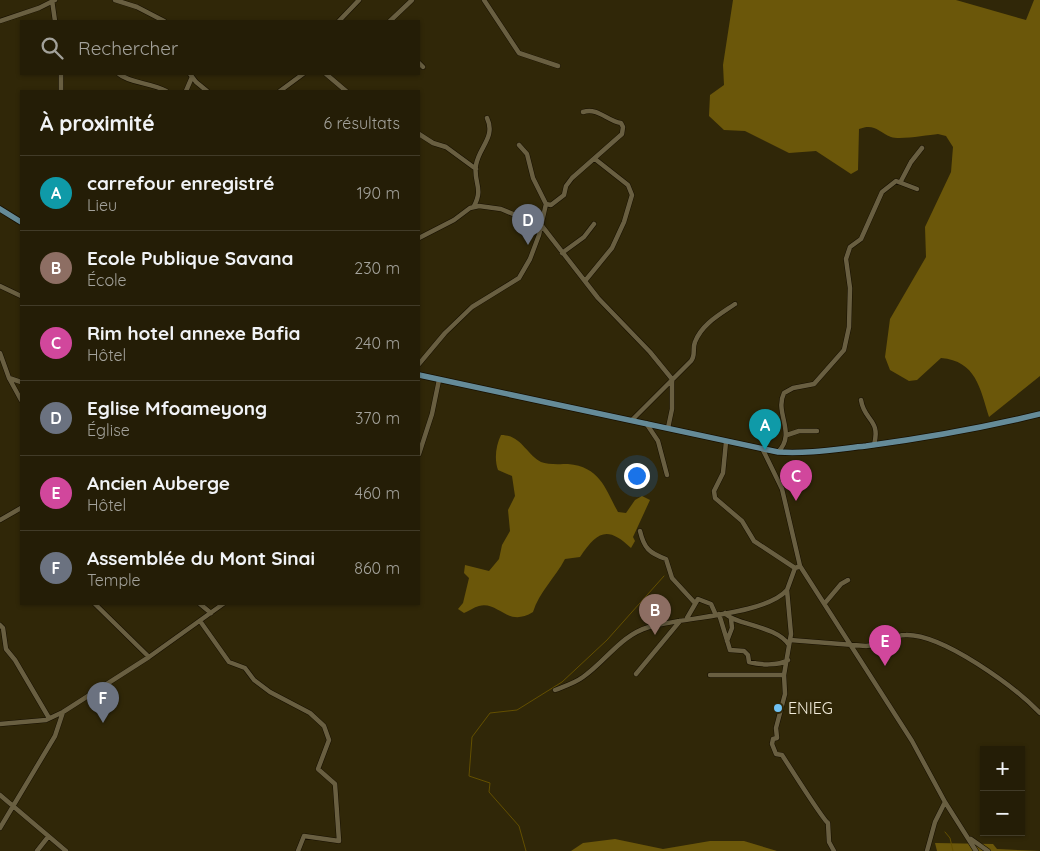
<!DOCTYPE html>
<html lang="fr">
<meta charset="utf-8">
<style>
body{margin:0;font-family:Quicksand,sans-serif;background:#302a14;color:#f1f3f6}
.controls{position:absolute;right:15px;bottom:15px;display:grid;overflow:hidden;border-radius:0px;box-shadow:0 1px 4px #0004}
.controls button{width:45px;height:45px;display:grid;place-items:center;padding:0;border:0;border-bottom:1px solid #413b28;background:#241d06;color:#f1f3f6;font:25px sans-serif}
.you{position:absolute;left:636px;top:475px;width:18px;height:18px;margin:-12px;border:4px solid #fff;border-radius:50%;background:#1a73e8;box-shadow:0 0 0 8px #1a73e833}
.badge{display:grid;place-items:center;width:32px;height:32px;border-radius:50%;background:#8c9099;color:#fff;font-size:16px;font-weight:700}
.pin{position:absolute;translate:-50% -41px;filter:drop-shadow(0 1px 2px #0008)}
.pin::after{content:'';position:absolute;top:26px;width:18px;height:15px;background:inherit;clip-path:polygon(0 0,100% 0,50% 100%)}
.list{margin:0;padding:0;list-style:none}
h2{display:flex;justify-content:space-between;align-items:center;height:65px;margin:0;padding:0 20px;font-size:21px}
h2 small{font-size:16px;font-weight:400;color:#a3a29b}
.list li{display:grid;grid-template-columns:32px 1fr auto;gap:15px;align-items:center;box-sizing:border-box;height:75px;padding:0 20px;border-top:1px solid #413b28}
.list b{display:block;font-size:19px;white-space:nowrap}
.list p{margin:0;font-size:16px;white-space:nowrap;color:#a3a29b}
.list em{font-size:16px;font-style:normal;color:#a3a29b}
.icon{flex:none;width:28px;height:28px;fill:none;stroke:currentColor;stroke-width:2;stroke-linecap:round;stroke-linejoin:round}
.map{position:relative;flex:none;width:1040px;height:851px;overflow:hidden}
.search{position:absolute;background:#241d06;box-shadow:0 1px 4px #0004;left:20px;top:20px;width:400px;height:55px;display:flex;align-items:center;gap:12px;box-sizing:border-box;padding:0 18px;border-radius:0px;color:#a3a29b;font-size:19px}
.panel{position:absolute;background:#241d06;box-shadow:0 1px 4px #0004;left:20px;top:90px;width:400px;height:515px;border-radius:0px}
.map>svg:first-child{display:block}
.forest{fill:#6b570a}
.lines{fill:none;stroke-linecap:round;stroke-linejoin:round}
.stream{stroke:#634f00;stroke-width:1}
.minor-casing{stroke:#160f00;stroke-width:5.5}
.major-casing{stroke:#160f00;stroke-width:7}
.minor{stroke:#695f41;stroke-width:4.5}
.major{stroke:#658b98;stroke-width:5.5}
.poi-dot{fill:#6fc2f4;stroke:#302708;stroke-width:2}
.labels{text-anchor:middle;stroke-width:5;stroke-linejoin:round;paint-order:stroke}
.poi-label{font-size:16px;fill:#f1ebda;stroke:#302708;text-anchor:start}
</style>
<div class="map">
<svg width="1040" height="851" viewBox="0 0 1040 851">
<rect width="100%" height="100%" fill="#302708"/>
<path class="forest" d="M 733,0 L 956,0 L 1026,20 L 1034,0 L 1040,0 L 1040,376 L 989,417 C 980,388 976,361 941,358 L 917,380 L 909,381 L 890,370 L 885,357 L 890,319 L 926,257 L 925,227 L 951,172 L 953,147 L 946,136 L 938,134 C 928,135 900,140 891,137 C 878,131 874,123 859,129 L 858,170 L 851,174 L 816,151 L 789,153 L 745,131 L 724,130 L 709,116 L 710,95 L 724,85 L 723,65 Z
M 501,435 C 521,435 526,454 541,462 C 548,465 561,464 568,464 C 600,467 605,488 618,512 L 626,513 L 635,500 L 642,496 L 650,500 L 633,537 L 635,541 L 631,548 C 607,525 597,532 580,557 L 565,559 C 555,578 539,592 533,612 C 507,628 499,601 479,606 C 474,607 469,611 464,613 L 458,609 L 463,603 L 469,578 L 464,573 L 465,565 L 489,571 L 499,559 L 502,545 L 510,531 L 508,510 L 515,496 L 512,476 L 498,470 C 494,459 496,445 501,435 Z
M 615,839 L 663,849 L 710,841 L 744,841 L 777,851 L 571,851 L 583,843 Z
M 935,843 L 993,844 L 997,849 L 1040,851 L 937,851 Z"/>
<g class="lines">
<path class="stream" d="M 945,832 L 950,838 L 953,851
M 526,851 L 519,826 L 489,792 L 490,783 L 469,776 L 472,737 L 490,713 L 517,710 L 562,682 L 607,640 L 664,576"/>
<defs>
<path id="minor" d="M 52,0 L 55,21
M 115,0 L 137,7 L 164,21
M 484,0 L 519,53 L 558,66
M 0,21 L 39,8 L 55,0
M 339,21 L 359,0
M 390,21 L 412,0
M 419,63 L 423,67
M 119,74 C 129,83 153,83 166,91
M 190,74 L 196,82 L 207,91
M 326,74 L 346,91
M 61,91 L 61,74
M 186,91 L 192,77
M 280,91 L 303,74
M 419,134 L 433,143 L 446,147 L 476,169
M 901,181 L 911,162 L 922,148
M 546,204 L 551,205 L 564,195 L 566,186 L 572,178 L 622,134 L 623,127 L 621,123 C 607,121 598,107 583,112
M 474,206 C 484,188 473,182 476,165 C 479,147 496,137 487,118
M 419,238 L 454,220 L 470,208 L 479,206 L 501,209 L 542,226 L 598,298 L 650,352 L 672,379 L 672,409 L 668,428
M 562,253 L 584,237 L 594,224
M 585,281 L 612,248 L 624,222 L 632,195 L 628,185 L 595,159
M 0,286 L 21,296
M 0,353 L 9,378 L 21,400
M 419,364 L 445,333 L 472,307 L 519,278 L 530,259 L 539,235 L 546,204 L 533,178 L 527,154 L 519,145
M 9,378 L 21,382
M 861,400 C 864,421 881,419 874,445
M 632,420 L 691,361 C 696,355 692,349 695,342 C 702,324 719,315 735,304
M 646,423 L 658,441 L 667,475
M 787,435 L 799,431 L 817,431
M 726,442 L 723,473 L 714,491 L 715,498 L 742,521 L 754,541 L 795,568 L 798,567
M 763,450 L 782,489 L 800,566 L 912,741 L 945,802 L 976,851
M 778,452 C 797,433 774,413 784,393 L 793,388 L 814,384 L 844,350 L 849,327 L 850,288 L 846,259 L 850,247 L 861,239 L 882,192 L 896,181 L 917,189
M 419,454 L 432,414 L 439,380
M 0,520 L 21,508
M 640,531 C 644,548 649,553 666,559 L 672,578 L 694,602
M 795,568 L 787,590 L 791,634 L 784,675 L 785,694 L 776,728 L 777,738 L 773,739 L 772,744 L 776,754 L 782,755 C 788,764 823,820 828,823 L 829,842 L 834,851
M 825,603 L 841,584 L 848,580
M 95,604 L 149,657
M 200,604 L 211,613
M 725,613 C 734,625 776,625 789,645
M 719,614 L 730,650 L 744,651 L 748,655 L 749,662 C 760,665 778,666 788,660
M 687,618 L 698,599 L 711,604 L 715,613
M 200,621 L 229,662 L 245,668 L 254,680 L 270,692 L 310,713 L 324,726 L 329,740 L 318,769 L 335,784 L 339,841 L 304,836 L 298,851
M 0,625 L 3,628 L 6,649 L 15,660 L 49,718
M 790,640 L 866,646 C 881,645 891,635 906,635 C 943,634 1015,687 1040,713
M 727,641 L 732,628 L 731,619
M 636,674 L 680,621
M 710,675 L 784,675
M 555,690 C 565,686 575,683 583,677 C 606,661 621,635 649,627 C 684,617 765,615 787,590
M 0,724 L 46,720 L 63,712 L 149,657 L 223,604
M 0,795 L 66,851
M 0,828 L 55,736 L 63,712
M 971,839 L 988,851
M 37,851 L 48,837
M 927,851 L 935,822 L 945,802"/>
<path id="major" d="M 0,209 L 21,222
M 419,375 L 778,452 C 808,454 837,449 866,446 C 925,438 982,428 1040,414"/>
</defs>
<use href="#minor" class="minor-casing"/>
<use href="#major" class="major-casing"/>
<use href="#minor" class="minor"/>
<use href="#major" class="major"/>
</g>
<circle class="poi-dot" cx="778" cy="708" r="5"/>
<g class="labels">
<g class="poi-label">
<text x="788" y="714">ENIEG</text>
</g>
</g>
</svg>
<div class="controls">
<button>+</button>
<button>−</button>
</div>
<div class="you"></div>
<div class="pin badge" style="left:765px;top:450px;background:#0f9aa8">A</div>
<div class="pin badge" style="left:655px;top:635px;background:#8d6e63">B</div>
<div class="pin badge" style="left:796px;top:501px;background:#d1479c">C</div>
<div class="pin badge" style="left:528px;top:245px;background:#6b7280">D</div>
<div class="pin badge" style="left:885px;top:666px;background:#d1479c">E</div>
<div class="pin badge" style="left:103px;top:723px;background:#6b7280">F</div>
<div class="search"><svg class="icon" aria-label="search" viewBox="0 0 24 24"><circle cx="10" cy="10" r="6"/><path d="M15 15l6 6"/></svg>Rechercher</div>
<section class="panel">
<h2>À proximité<small>6 résultats</small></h2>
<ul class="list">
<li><span class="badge" style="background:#0f9aa8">A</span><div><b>carrefour enregistré</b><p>Lieu</p></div><em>190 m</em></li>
<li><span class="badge" style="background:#8d6e63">B</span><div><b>Ecole Publique Savana</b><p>École</p></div><em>230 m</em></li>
<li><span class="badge" style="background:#d1479c">C</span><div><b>Rim hotel annexe Bafia</b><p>Hôtel</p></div><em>240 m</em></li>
<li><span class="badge" style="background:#6b7280">D</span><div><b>Eglise Mfoameyong</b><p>Église</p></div><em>370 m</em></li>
<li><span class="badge" style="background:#d1479c">E</span><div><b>Ancien Auberge</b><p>Hôtel</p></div><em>460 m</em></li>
<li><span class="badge" style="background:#6b7280">F</span><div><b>Assemblée du Mont Sinai</b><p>Temple</p></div><em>860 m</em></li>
</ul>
</section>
</div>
